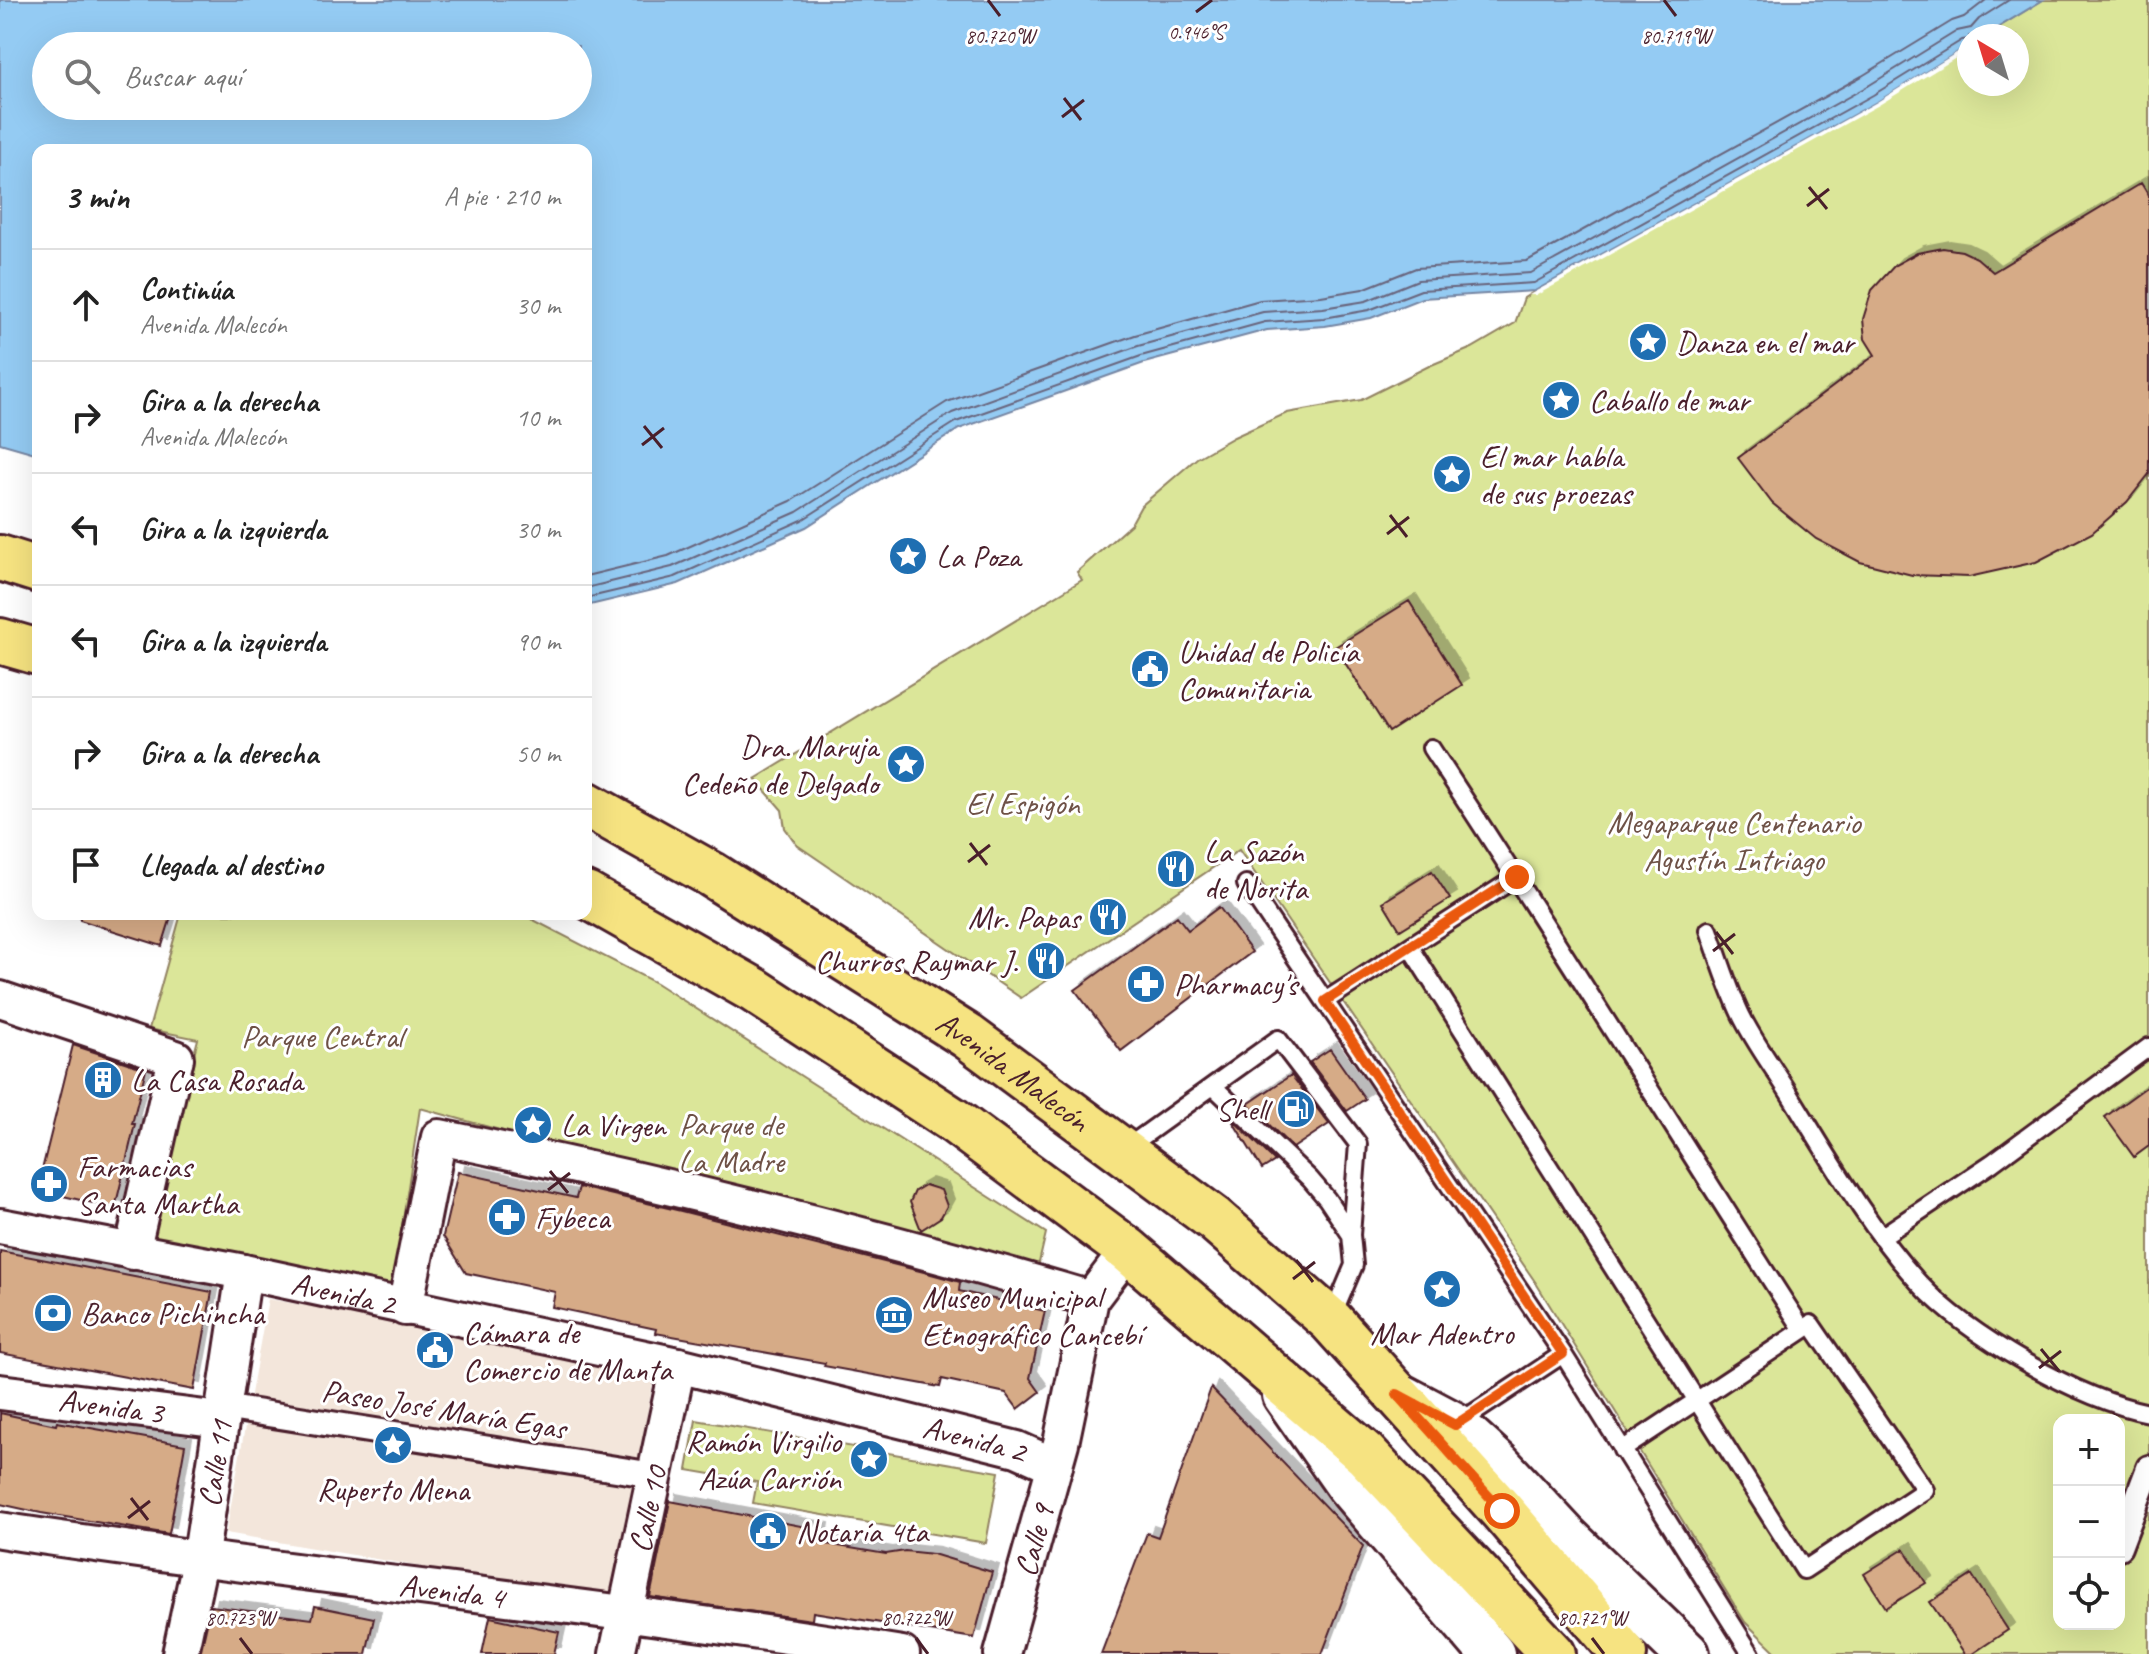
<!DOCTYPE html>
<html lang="es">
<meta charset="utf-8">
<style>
body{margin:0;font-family:Caveat,sans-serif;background:#f2f2f2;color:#222}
.controls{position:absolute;right:24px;bottom:24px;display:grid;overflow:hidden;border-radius:16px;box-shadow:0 8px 32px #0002}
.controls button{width:72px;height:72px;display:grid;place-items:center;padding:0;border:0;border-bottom:2px solid #e0e0e0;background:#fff;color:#222;font:40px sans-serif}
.compass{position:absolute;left:1957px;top:24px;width:72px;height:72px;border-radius:50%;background:#fff;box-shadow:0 8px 32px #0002;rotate:322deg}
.stop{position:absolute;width:24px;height:24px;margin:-18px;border:6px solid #ea580c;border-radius:50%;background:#fff}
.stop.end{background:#ea580c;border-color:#fff;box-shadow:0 2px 8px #0008}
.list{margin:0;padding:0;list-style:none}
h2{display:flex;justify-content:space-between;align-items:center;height:104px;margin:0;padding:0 32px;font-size:34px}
h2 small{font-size:26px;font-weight:400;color:#767676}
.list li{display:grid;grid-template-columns:52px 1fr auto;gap:24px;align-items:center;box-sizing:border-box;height:112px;padding:0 32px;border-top:2px solid #e0e0e0}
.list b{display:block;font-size:30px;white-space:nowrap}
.list p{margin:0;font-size:26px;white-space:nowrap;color:#767676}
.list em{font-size:26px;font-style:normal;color:#767676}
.icon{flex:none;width:44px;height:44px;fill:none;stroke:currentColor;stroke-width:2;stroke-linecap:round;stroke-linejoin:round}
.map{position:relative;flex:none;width:2149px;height:1654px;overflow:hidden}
.search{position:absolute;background:#fff;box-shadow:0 8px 32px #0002;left:32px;top:32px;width:560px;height:88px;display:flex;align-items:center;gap:20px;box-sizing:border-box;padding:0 28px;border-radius:44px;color:#767676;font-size:30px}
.panel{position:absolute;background:#fff;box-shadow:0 8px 32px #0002;left:32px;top:144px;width:560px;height:776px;border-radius:16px}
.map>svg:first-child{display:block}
.built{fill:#f3e6db}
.green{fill:#dbe699;stroke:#928262;stroke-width:2;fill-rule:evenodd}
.water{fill:#94cbf3;stroke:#7686a3;stroke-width:2;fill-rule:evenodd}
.pier{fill:#fff}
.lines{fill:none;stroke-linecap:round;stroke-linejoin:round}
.shore{stroke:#68647b;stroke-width:2}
.building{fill:#d6ab87;stroke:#4a1f2b;stroke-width:2;filter:url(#shadow)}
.service-casing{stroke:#4a1f2b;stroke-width:22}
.pedestrian-casing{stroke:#4a1f2b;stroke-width:30}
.minor-casing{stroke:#4a1f2b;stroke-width:40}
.secondary-casing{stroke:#4a1f2b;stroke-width:50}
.primary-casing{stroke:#4a1f2b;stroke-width:50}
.service{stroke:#fff;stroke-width:16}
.pedestrian{stroke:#fff;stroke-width:24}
.minor{stroke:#fff;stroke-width:34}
.secondary{stroke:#fff;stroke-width:44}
.primary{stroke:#f6e381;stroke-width:44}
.route{stroke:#ea580c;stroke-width:10}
.ticks{fill:none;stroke:#4a1f2b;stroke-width:3}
.labels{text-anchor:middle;stroke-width:6;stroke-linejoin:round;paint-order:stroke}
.poi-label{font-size:32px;fill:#4a1f2b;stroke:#fff;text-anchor:start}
.park-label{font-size:32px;fill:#6e5146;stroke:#fff}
.street-label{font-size:32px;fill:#4a1f2b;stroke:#fff}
.ticks-label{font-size:20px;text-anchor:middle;fill:#4a1f2b;stroke:#fff;stroke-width:6;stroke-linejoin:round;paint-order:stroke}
</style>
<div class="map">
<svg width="2149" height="1654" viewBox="0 0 2149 1654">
<defs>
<filter id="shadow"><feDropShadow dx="7" dy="-7" stdDeviation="0" flood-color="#0004"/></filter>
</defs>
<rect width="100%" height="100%" fill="#fff"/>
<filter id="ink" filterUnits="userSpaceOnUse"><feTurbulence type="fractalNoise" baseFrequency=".0125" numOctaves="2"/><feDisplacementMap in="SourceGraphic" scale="16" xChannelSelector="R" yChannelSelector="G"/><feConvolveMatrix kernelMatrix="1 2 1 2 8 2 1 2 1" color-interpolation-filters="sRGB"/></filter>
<g filter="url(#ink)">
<path class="built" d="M 268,1299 L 656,1366 L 613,1600 L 226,1533 Z"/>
<path class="green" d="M 2043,0 L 2149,0 L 2149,1654 L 1778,1654 L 1745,1622 L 1536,1283 L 1239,850 L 1021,998 L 797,845 L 785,828 L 782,810 L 755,779 L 1082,580 L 1077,572 L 1131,524 L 1141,506 L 1197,458 L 1234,437 L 1287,413 L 1361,400 L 1429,366 L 1472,348 L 1515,323 L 1524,298 L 1535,291 L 1877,102 L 1969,45 L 1969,84 L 2017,84 L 2017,36 L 1984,36 ZM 2059,1420 L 2119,1420 L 2119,1624 L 2059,1624 Z
M 181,914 L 522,914 L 656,983 L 1046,1233 L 1038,1267 L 702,1186 L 420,1108 L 392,1293 L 145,1242 L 198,1039 L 149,1029 Z
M 696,1420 L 999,1472 L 986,1543 L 753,1503 L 757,1482 L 687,1470 Z"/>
<path class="water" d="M 0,0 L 2043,0 L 1984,36 L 1969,36 L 1969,45 L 1877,102 L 1535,291 L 1422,298 L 1371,318 L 1325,326 L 1267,330 L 1144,363 L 959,429 L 806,527 L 678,584 L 586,606 L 586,150 L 38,150 L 38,454 L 0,443 ZM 46,46 L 578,46 L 578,106 L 46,106 Z"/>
<path class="pier" d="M 1969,45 L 1969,50 L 1879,105 L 1537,295 L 1529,295 L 1877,102 Z"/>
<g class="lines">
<path class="shore" d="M 586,576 L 668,556 L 791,501 L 947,402 L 1135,335 L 1260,300 L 1321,296 L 1363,289 L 1416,268 L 1527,261 L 1862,76 L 1952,21 L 1964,17 L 1986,0
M 586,588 L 672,567 L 797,512 L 952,413 L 1138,346 L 1263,312 L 1323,308 L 1366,301 L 1418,280 L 1531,273 L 1868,86 L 1957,31 L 1971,28 L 1979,19 L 2009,0
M 586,598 L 675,577 L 802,520 L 956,422 L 1141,356 L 1265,322 L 1324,318 L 1369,310 L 1421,290 L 1534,283 L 1873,95 L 1962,40 L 1969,39"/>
</g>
<path class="building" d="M 2141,183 L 2149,196 L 2149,474 L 2127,502 L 2092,533 L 2036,562 L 1969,577 L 1912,575 L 1860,562 L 1816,539 L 1772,503 L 1738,458 L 1875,355 L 1865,339 L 1863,319 L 1872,290 L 1895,265 L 1917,253 L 1943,248 L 1962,251 L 1977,258 L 1993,272 Z
M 1409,601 L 1462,685 L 1389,732 L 1335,647 Z
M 1432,871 L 1450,899 L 1400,930 L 1383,902 Z
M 1219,907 L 1252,952 L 1121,1051 L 1075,990 L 1177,916 L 1188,930 Z
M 80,914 L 172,914 L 162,946 L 80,920 Z
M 73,1045 L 146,1069 L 132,1124 L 135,1124 L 115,1208 L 37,1190 Z
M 1330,1049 L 1365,1099 L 1347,1111 L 1310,1062 Z
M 1291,1075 L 1329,1124 L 1293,1148 L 1248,1104 Z
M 2149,1085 L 2149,1146 L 2134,1157 L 2105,1117 Z
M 1230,1117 L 1275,1161 L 1262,1169 Z
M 458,1172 L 576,1198 L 579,1187 L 681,1211 L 924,1272 L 960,1282 L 959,1291 L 1045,1311 L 1030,1378 L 1040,1392 L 1018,1409 L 1006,1393 L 942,1379 L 940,1387 L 824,1366 L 825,1363 L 655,1333 L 656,1329 L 552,1307 L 555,1292 L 466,1273 L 443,1236 Z
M 925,1185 L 941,1190 L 947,1206 L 941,1217 L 921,1230 L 910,1202 L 915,1191 Z
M 0,1251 L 212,1292 L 194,1390 L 0,1353 Z
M 1211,1388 L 1363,1546 L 1322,1654 L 1101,1654 L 1147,1533 L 1158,1537 Z
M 0,1413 L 56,1425 L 57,1422 L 185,1445 L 169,1534 L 41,1513 L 0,1504 Z
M 670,1501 L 822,1530 L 820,1543 L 886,1554 L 905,1551 L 933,1554 L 992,1572 L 974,1638 L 813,1612 L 812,1620 L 650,1597 Z
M 1904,1549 L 1926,1583 L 1886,1608 L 1864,1574 Z
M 1972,1575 L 2008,1630 L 1972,1654 L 1965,1654 L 1930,1602 Z
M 211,1606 L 312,1619 L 315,1606 L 374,1618 L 366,1654 L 200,1654 Z
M 490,1617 L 559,1632 L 554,1654 L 482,1654 Z"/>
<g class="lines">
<defs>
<path id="service" d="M 1246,884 L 1563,1354 L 1751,1654
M 1709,930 C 1719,958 1728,988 1741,1015 C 1755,1044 1776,1071 1792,1098 C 1831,1161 1869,1228 1919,1283 C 1968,1336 2078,1399 2149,1413
M 1410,947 L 1804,1570 L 1925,1490 L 1811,1324 L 1803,1330 C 1678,1137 1558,940 1431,748
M 1325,1001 L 1517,877
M 1213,1086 L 1310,1179 L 1327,1199 L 1351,1235 L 1354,1265 L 1332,1317
M 1125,1149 L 1278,1039 L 1358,1144 L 1351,1235
M 1881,1237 L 1992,1163 L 2149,1047
M 1457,1424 L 1563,1354
M 1622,1450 L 1803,1330"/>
<path id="pedestrian" d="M 223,1407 L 654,1475
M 2119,1547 L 2149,1468"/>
<g id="minor">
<path d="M 0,999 L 176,1058 L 132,1252"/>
<path id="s1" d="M 0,1226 L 244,1272 L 678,1365 L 1017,1449 L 1055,1466"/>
<path d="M 405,1308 L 439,1137 C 659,1182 876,1235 1091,1299"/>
<path id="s2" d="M 0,1392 L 221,1420"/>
<path id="s3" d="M 0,1530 C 300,1576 603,1605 902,1654"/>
<path id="s4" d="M 180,1654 L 200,1561 L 244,1272"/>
<path id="s5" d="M 617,1654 L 678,1365"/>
<path id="s6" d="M 1002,1654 L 1061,1443 L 1091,1299 L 1128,1250"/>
</g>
<path id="secondary" d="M 1285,1395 L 1348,1485 L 1492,1654
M 1402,1397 L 1455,1425 L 1498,1464 L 1565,1536 L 1687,1654"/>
<g id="primary">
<path d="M 0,558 L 38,570"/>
<path d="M 0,641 L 38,652"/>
<path id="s7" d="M 586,804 L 711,874 L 967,1036 L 1214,1219 L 1331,1321 L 1502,1511 L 1624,1654"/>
<path d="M 586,895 L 754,990 L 953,1120 L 1128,1250 L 1365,1454 L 1553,1654"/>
</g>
</defs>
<use href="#service" class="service-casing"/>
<use href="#pedestrian" class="pedestrian-casing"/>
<use href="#minor" class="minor-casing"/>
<use href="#secondary" class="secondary-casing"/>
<use href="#primary" class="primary-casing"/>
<use href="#service" class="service"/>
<use href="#pedestrian" class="pedestrian"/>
<use href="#minor" class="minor"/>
<use href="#secondary" class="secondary"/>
<use href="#primary" class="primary"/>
</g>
</g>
<g class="lines" filter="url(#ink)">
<path class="route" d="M 1502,1511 L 1397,1394 L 1455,1425 L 1563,1354 L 1325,1001 L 1517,877"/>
</g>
<path class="ticks" d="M 988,0 L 1000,16M 1664,0 L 1676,16M 1196,12 L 1212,0M 1064,98 L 1081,120M 1062,117 L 1084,100M 1809,187 L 1827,209M 1807,206 L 1829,189M 644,426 L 662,448M 642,445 L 664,428M 1390,515 L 1407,537M 1387,534 L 1409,517M 970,843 L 987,865M 968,862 L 990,845M 1716,932 L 1733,954M 1713,951 L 1735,934M 550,1171 L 568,1193M 548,1190 L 570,1173M 1296,1260 L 1313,1282M 1293,1279 L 1315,1262M 2041,1349 L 2059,1371M 2039,1368 L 2061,1351M 131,1498 L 148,1520M 128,1518 L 150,1501M 240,1638 L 252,1654M 916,1638 L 928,1654M 1592,1638 L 1604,1654"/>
<defs>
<symbol id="sight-disc" viewBox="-11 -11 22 22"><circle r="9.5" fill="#1f6fb2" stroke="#fff"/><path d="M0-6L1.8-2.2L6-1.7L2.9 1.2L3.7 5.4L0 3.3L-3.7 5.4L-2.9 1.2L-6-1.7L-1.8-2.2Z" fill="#fff"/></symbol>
<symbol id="civic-disc" viewBox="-11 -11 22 22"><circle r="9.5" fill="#1f6fb2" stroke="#fff"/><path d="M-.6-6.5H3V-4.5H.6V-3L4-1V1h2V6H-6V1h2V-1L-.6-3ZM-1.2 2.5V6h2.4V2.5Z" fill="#fff"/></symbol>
<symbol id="restaurant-disc" viewBox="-11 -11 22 22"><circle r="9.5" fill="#1f6fb2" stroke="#fff"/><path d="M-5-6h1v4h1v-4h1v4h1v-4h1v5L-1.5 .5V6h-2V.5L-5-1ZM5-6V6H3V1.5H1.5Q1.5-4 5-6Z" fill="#fff"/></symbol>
<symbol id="pharmacy-disc" viewBox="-11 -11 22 22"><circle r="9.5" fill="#1f6fb2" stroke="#fff"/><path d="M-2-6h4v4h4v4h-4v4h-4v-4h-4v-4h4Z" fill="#fff"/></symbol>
<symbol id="building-disc" viewBox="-11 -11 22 22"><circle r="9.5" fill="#1f6fb2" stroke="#fff"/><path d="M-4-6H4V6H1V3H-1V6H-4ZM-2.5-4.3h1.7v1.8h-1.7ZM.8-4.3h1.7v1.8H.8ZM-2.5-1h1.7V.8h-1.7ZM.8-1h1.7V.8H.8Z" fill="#fff"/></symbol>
<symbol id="fuel-disc" viewBox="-11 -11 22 22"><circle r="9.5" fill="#1f6fb2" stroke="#fff"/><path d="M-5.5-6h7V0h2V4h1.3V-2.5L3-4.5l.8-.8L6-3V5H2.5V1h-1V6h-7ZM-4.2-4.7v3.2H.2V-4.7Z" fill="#fff"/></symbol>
<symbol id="bank-disc" viewBox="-11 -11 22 22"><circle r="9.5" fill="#1f6fb2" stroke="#fff"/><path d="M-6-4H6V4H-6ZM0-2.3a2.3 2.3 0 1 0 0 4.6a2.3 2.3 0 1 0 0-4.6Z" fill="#fff"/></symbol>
<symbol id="museum-disc" viewBox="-11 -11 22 22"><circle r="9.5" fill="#1f6fb2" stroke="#fff"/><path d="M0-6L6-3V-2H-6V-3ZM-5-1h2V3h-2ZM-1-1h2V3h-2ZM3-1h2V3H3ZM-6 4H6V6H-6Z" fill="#fff"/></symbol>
</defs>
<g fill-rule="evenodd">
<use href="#sight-disc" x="1626" y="320" width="44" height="44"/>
<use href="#sight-disc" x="1539" y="378" width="44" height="44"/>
<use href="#sight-disc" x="1430" y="452" width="44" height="44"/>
<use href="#sight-disc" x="886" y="534" width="44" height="44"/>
<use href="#civic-disc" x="1128" y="647" width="44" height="44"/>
<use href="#sight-disc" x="884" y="742" width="44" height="44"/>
<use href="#restaurant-disc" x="1154" y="847" width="44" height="44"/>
<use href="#restaurant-disc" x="1086" y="895" width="44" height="44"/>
<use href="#restaurant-disc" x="1024" y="939" width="44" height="44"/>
<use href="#pharmacy-disc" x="1124" y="962" width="44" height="44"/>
<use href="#building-disc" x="81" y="1058" width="44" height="44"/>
<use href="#fuel-disc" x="1274" y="1087" width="44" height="44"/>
<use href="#sight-disc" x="511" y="1103" width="44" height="44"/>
<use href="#pharmacy-disc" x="27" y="1162" width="44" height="44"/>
<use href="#pharmacy-disc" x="485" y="1195" width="44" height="44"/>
<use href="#sight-disc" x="1420" y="1267" width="44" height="44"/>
<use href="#bank-disc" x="31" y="1291" width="44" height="44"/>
<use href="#museum-disc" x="872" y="1293" width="44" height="44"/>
<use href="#civic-disc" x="413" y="1328" width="44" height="44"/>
<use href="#sight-disc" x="371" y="1423" width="44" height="44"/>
<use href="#sight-disc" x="847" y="1437" width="44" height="44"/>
<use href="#civic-disc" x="746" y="1509" width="44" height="44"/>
</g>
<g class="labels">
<g class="poi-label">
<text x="1676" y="353">Danza en el mar</text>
<text x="1589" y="411">Caballo de mar</text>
<text x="1480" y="467">El mar habla<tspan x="1480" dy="37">de sus proezas</tspan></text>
<text x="936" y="567">La Poza</text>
<text x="1178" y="662">Unidad de Policía<tspan x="1178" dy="37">Comunitaria</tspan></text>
<text x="878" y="757" text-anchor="end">Dra. Maruja<tspan x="878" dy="37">Cedeño de Delgado</tspan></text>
<text x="1204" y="862">La Sazón<tspan x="1204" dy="37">de Norita</tspan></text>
<text x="1080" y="928" text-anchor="end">Mr. Papas</text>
<text x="1018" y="972" text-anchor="end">Churros Raymar J.</text>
<text x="1174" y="995">Pharmacy's</text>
<text x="131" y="1091">La Casa Rosada</text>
<text x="1268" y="1120" text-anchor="end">Shell</text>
<text x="561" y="1136">La Virgen</text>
<text x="77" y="1177">Farmacias<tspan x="77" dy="37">Santa Martha</tspan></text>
<text x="535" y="1228">Fybeca</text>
<text x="922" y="1308">Museo Municipal<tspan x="922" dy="37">Etnográfico Cancebí</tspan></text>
<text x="81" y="1324">Banco Pichincha</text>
<text x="463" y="1343">Cámara de<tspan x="463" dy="37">Comercio de Manta</tspan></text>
<text x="1442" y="1344" text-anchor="middle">Mar Adentro</text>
<text x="841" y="1452" text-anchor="end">Ramón Virgilio<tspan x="841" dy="37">Azúa Carrión</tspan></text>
<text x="393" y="1500" text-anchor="middle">Ruperto Mena</text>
<text x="796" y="1542">Notaría 4ta</text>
</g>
<g class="park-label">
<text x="1023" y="814">El Espigón</text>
<text x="1734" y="833">Megaparque Centenario<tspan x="1734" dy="37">Agustín Intriago</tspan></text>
<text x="322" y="1047">Parque Central</text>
<text x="731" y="1135">Parque de<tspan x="731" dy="37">La Madre</tspan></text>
</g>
<g class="street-label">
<text dy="11" stroke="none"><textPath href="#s7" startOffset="504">Avenida Malecón</textPath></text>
<text dy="11" stroke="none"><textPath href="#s1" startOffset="350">Avenida 2</textPath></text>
<text dy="11" stroke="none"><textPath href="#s2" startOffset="112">Avenida 3</textPath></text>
<text transform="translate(444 1409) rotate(9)" y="11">Paseo José María Egas</text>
<text dy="11" stroke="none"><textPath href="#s1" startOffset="998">Avenida 2</textPath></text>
<text dy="11" stroke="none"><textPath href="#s4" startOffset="194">Calle 11</textPath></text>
<text dy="11" stroke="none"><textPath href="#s5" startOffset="148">Calle 10</textPath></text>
<text dy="11" stroke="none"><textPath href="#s6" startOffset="118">Calle 9</textPath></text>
<text dy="11" stroke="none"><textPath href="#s3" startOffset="456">Avenida 4</textPath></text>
</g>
</g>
<g class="ticks-label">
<text x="1196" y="39">0.946°S</text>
<text x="1000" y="43">80.720°W</text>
<text x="1676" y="43">80.719°W</text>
<text x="240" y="1625">80.723°W</text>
<text x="916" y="1625">80.722°W</text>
<text x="1592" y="1625">80.721°W</text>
</g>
</svg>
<div class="controls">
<button>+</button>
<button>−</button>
<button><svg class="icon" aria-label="locate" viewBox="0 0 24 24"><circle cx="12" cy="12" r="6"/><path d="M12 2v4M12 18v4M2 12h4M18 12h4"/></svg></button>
</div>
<svg class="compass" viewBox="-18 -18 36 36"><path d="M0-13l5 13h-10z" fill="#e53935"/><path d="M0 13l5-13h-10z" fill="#767676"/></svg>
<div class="stop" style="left:1502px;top:1511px"></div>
<div class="stop end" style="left:1517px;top:877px"></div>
<div class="search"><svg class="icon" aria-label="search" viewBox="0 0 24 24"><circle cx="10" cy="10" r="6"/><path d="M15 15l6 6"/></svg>Buscar aquí</div>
<section class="panel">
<h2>3 min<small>A pie · 210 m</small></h2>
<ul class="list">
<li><svg class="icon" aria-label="ahead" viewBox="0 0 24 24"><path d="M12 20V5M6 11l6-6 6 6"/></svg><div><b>Continúa</b><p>Avenida Malecón</p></div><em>30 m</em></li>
<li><svg class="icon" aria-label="right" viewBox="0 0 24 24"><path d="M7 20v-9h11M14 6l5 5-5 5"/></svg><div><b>Gira a la derecha</b><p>Avenida Malecón</p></div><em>10 m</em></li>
<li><svg class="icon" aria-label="left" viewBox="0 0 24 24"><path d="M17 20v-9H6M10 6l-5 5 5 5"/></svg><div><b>Gira a la izquierda</b></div><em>30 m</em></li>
<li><svg class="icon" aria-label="left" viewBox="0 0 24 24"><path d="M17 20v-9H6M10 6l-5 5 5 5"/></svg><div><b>Gira a la izquierda</b></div><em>90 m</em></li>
<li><svg class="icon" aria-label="right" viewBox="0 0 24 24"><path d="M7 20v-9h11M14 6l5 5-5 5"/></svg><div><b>Gira a la derecha</b></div><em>50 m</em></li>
<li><svg class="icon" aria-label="arrive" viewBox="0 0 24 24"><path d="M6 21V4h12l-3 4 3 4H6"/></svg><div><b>Llegada al destino</b></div></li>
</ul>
</section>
</div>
